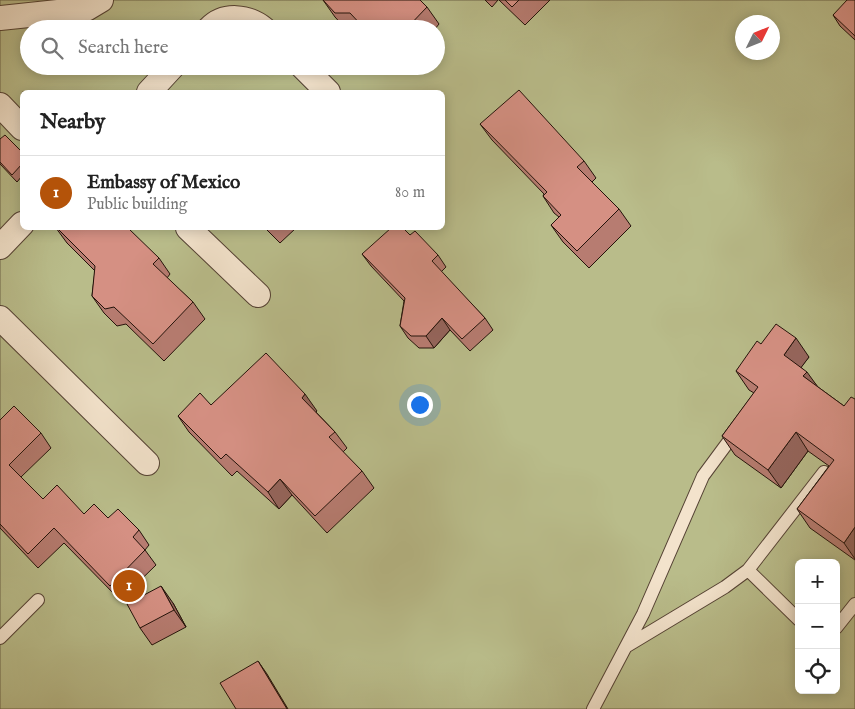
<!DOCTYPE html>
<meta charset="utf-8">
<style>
body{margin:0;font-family:"IM FELL English",serif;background:#f2f2f2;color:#222}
.controls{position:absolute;right:15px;bottom:15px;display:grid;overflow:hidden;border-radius:8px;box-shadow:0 2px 12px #0003}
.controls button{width:45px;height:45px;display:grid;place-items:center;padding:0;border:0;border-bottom:1px solid #e0e0e0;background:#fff;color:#222;font:25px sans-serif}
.compass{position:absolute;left:735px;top:15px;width:45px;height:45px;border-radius:50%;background:#fff;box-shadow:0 2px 12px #0003;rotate:47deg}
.you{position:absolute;left:419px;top:404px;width:18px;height:18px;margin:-12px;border:4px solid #fff;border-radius:50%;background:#1a73e8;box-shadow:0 0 0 8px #1a73e833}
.badge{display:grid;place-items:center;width:32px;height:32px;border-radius:50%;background:#b45309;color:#fff;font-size:16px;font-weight:700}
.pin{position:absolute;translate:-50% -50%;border:2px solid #fff;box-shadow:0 1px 5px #0006}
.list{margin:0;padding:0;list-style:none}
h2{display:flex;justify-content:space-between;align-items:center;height:65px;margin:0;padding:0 20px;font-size:21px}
h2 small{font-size:16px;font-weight:400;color:#767676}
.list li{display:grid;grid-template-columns:32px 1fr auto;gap:15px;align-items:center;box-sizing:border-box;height:75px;padding:0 20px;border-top:1px solid #e0e0e0}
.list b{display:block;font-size:19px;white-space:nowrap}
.list p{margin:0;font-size:16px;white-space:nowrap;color:#767676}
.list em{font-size:16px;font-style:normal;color:#767676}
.icon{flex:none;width:28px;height:28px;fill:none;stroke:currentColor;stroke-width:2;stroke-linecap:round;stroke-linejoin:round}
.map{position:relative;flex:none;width:855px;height:709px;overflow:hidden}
.search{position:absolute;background:#fff;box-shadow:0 2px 12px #0003;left:20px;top:20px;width:425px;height:55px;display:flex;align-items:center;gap:12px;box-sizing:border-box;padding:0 18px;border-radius:28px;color:#767676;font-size:19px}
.panel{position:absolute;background:#fff;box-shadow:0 2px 12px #0003;left:20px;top:90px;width:425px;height:140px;border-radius:8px}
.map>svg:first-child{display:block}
.green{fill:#b9bc8a;stroke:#6e674a;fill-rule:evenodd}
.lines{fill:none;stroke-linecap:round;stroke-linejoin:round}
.lane-casing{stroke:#554234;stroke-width:14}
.street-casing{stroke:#554234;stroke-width:26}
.lane{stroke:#f3e3cc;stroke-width:12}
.street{stroke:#f3e3cc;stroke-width:24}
.wall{fill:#b77c71;stroke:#23120a}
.shaded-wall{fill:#95655c;stroke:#23120a}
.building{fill:#d59083;stroke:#23120a}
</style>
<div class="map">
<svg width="855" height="709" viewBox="0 0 855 709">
<rect width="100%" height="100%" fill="#ecd4b0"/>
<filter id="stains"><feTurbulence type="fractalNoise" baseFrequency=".004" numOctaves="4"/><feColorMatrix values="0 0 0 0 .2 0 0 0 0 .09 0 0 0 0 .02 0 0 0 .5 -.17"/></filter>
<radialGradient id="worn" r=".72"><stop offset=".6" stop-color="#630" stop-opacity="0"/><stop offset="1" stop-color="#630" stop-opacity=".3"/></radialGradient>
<path class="green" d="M 0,0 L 855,0 L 855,709 L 0,709 ZM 742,22 L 772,22 L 772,52 L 742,52 ZM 29,29 L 436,29 L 436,66 L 29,66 ZM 22,92 L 442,92 L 442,228 L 22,228 ZM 799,563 L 836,563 L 836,690 L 799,690 Z"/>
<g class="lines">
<defs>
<path id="lane" d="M 748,570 L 799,620
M 836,628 L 855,604
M 0,638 L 38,600
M 627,646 L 725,587 L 748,570 L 824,472
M 593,709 L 643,614 L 703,476 L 737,430"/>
<path id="street" d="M 0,18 L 86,9 L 101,0
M 209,29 C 224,13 248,16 264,29
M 302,66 L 328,92
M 149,92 L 173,66
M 0,105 L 22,128
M 188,228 L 258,295
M 0,247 L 22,224
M 0,318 L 147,463"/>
</defs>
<use href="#lane" class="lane-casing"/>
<use href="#street" class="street-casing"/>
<use href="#lane" class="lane"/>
<use href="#street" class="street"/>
</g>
<path class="wall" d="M 323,0 L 427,7 L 439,24 L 435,29 L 346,29 L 335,17 Z
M 485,0 L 498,0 L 492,7 Z
M 499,0 L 550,0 L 525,25 Z
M 855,0 L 855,40 L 840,26 L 833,15 Z
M 480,124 L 584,161 L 596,178 L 592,182 L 619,209 L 631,226 L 589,268 L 563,242 L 551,225 L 559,217 L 554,213 L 543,196 L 544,194 L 492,140 Z
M 0,139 L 22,152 L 22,176 L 17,182 L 0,164 Z
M 56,228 L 159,258 L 170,274 L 167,278 L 193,302 L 205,319 L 164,361 L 126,324 L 117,326 L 104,313 L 92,296 L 95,271 L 67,243 Z
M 265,228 L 296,228 L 280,243 Z
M 410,235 L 438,255 L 446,267 L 441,272 L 485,318 L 493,330 L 470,351 L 450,330 L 434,348 L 419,348 L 408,338 L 400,326 L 404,301 L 371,266 L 362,254 Z
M 761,344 L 809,357 L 801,367 L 818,387 L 844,406 L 855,399 L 855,560 L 810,528 L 797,509 L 829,466 L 808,451 L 781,488 L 735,455 L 722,436 L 754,393 L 749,390 L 736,371 Z
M 211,405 L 317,411 L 316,412 L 335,432 L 347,448 L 343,452 L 362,471 L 374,488 L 327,533 L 292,495 L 279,509 L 237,471 L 232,476 L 189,432 L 178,416 Z
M 0,420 L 41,433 L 51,448 L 21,477 L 43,499 L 84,514 L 108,518 L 139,530 L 149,545 L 145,550 L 156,565 L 120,600 L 64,543 L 38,568 L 0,528 Z
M 173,603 L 186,627 L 152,645 L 140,628 Z"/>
<path class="shaded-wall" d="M 442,318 L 450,330 L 434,348 L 426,336 Z
M 796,338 L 809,357 L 797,373 L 784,355 Z
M 807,372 L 820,390 L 803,376 Z
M 305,394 L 317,411 L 314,414 L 302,398 Z
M 796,432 L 808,451 L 781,488 L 768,470 Z
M 280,479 L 292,495 L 279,509 L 268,492 Z
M 855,527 L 855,559 L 844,543 Z
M 161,586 L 173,603 L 186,627 L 174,610 Z
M 258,661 L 267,674 L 288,709 L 287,709 Z"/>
<path class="building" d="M 323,0 L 420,0 L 427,7 L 406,29 L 365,29 L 350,13 L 335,13 Z
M 505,0 L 519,0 L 512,7 Z
M 847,0 L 855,0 L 855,36 L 833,15 Z
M 519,90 L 584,161 L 577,167 L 619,209 L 577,251 L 551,225 L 561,215 L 543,196 L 547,192 L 480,124 Z
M 5,135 L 22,152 L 22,164 L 12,175 L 0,162 L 0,139 Z
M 57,228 L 128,228 L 159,258 L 153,264 L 193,302 L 153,344 L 114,307 L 105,309 L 92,296 L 95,266 Z
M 391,228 L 403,228 L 410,235 L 415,231 L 438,255 L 432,261 L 485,318 L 462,339 L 442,318 L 426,336 L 411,336 L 400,326 L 405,298 L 362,254 Z
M 776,324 L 796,338 L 784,355 L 807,372 L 803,376 L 844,406 L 851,397 L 855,399 L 855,527 L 844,543 L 797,509 L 834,460 L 796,432 L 768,470 L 722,436 L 758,387 L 736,371 L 757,341 L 761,344 Z
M 266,353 L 305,394 L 302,398 L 335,432 L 329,437 L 362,471 L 315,516 L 280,479 L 268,492 L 226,454 L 221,459 L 178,416 L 200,393 L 211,405 Z
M 14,406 L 41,433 L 9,465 L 43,499 L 57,485 L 84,514 L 94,504 L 108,518 L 118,509 L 139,530 L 133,537 L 145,550 L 110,586 L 54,528 L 28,554 L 0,524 L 0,420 Z
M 161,586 L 174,610 L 140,628 L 127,604 Z
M 258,661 L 287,709 L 236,709 L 220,683 Z"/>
<rect width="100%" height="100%" filter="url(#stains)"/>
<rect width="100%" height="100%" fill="url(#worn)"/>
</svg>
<div class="controls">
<button>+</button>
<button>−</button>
<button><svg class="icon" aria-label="locate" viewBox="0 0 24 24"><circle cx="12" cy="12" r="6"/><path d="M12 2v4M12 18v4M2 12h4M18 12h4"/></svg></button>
</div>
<svg class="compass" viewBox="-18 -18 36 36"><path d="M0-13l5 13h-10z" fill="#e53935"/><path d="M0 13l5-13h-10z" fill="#767676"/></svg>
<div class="you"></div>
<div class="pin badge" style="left:129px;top:586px">1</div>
<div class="search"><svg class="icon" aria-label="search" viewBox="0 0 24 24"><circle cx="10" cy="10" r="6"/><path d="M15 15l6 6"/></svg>Search here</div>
<section class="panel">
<h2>Nearby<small></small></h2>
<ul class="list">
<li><span class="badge">1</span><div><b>Embassy of Mexico</b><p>Public building</p></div><em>80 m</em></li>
</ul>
</section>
</div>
